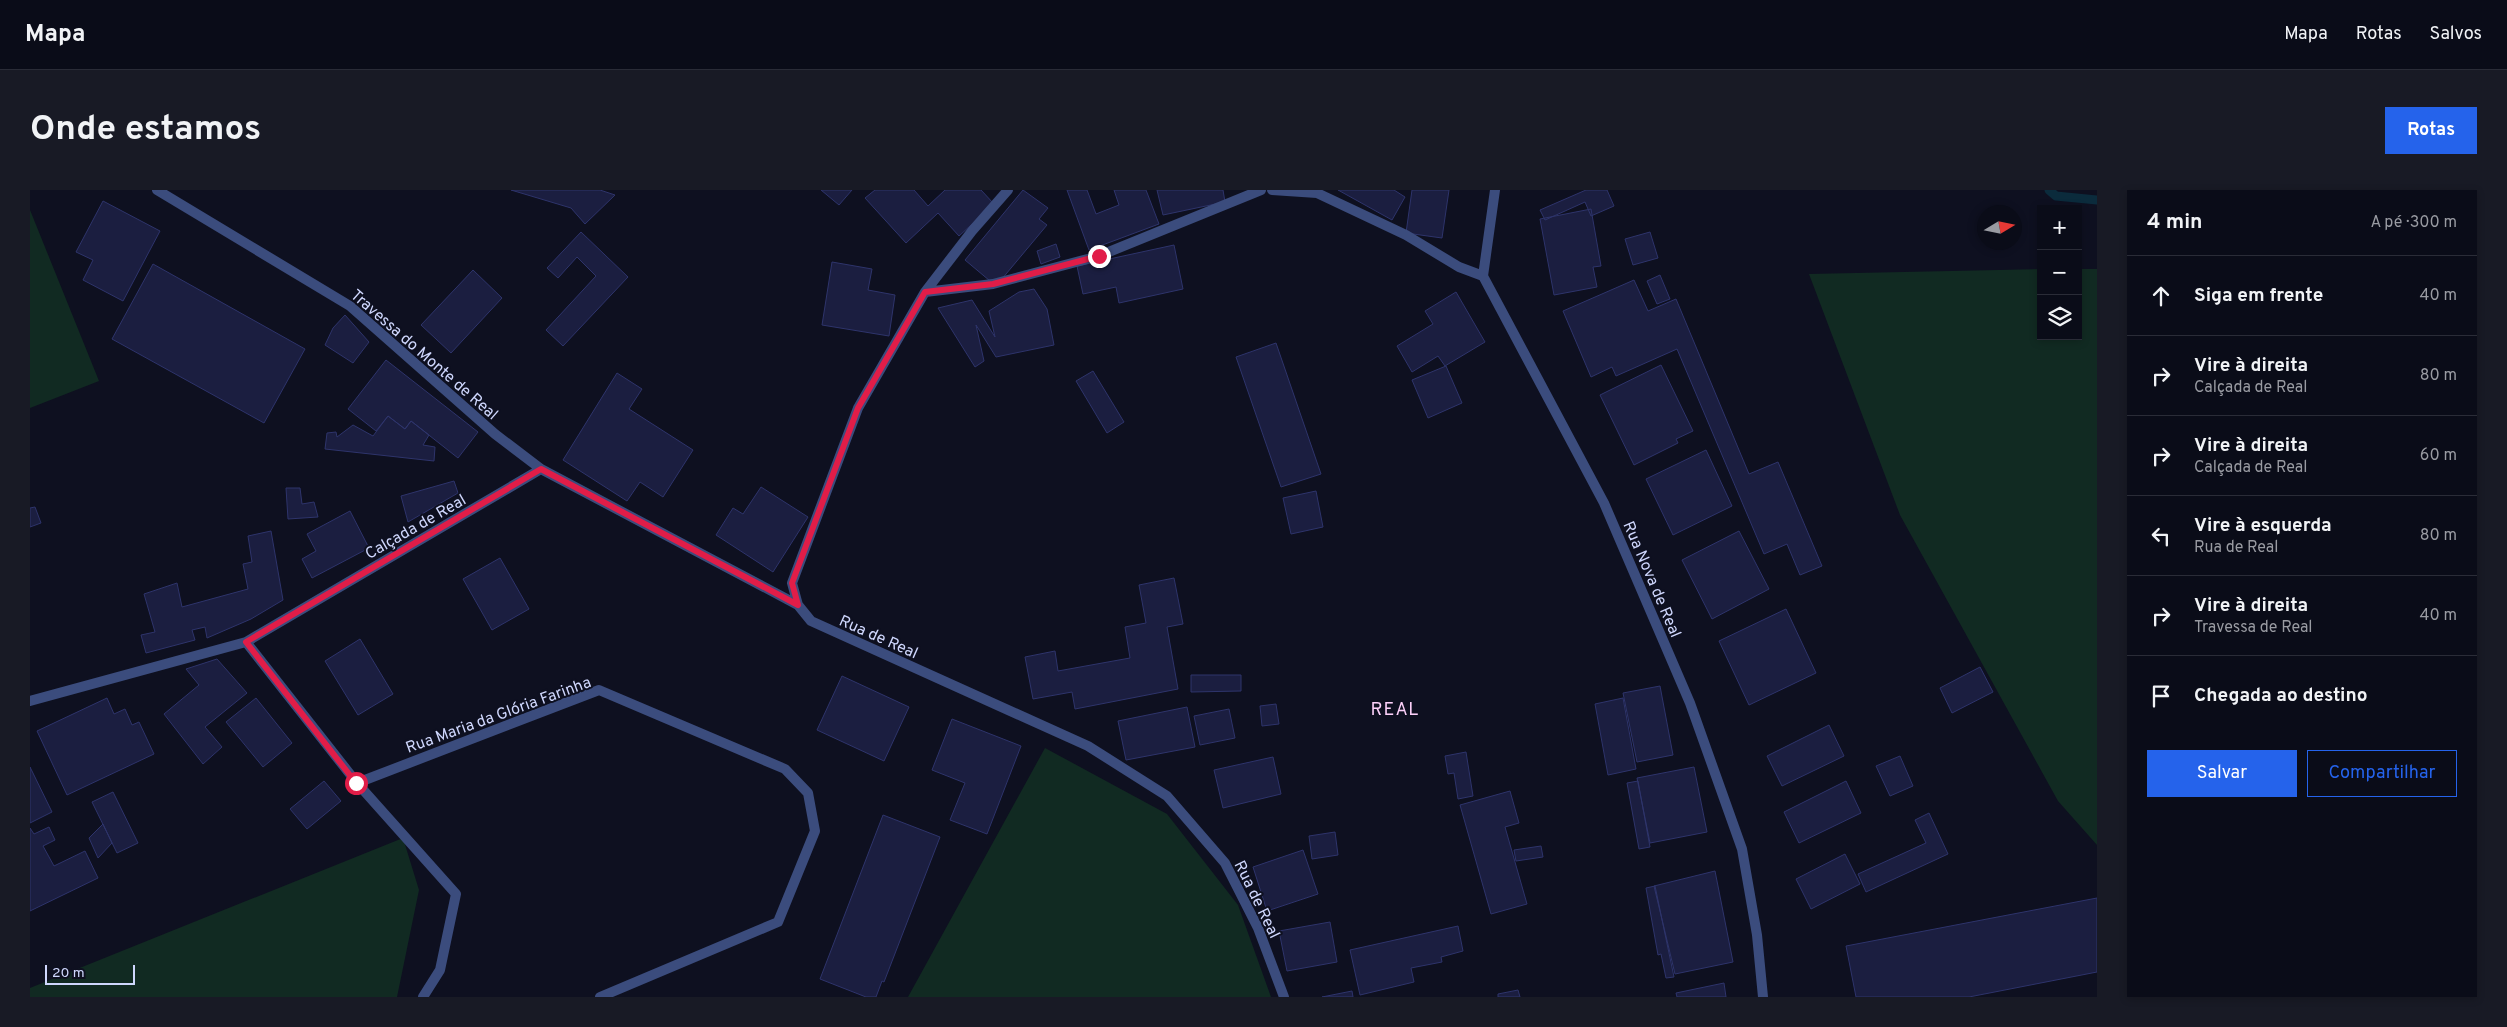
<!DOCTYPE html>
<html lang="pt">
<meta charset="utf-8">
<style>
body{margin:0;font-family:Overpass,sans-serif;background:#181a25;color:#f1f3f6}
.controls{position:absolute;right:15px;top:15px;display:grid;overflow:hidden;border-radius:0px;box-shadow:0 2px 8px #0003}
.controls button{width:45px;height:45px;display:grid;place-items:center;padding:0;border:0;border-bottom:1px solid #2a2c37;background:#0a0c18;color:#f1f3f6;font:25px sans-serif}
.compass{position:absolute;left:1947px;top:15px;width:45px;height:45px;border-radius:50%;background:#0a0c18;box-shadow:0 2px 8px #0003;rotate:80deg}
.scale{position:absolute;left:15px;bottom:12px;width:90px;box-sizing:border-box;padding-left:5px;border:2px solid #cfd7fd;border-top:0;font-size:14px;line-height:18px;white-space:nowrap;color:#cfd7fd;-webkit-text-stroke:4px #0e1020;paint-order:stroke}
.stop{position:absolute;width:15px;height:15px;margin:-11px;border:4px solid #e11d48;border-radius:50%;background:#fff}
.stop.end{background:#e11d48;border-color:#fff;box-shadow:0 1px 5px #0008}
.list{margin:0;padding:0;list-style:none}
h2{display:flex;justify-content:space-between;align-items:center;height:65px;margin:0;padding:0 20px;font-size:21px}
h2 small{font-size:16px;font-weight:400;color:#999ba2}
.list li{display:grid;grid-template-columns:32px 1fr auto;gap:15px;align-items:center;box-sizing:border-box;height:80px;padding:0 20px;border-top:1px solid #2a2c37}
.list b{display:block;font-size:19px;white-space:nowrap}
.list p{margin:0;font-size:16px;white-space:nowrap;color:#999ba2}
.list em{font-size:16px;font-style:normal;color:#999ba2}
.actions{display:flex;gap:10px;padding:15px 20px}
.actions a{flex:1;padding:11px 0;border:1px solid #2563eb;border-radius:0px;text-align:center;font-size:18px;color:#2563eb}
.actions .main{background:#2563eb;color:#fff}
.icon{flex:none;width:28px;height:28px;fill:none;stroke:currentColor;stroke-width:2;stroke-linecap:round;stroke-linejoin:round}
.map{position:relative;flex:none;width:2067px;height:807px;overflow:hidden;border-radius:0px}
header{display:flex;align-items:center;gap:30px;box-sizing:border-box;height:70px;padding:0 25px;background:#0a0c18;border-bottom:1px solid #2a2c37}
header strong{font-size:24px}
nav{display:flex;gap:28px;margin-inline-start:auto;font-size:18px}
.intro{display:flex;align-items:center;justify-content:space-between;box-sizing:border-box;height:120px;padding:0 30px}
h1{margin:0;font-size:35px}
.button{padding:12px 22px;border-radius:0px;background:#2563eb;color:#fff;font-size:18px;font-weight:700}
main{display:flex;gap:30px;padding:0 30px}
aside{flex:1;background:#0a0c18;border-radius:0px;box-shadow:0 2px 8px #0003}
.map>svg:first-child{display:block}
.green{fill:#112a22}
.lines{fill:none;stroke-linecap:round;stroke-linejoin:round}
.stream{stroke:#0b2b3c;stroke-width:9}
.building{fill:#1b1e40;stroke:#2e346b}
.street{stroke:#3b4c7d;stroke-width:10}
.route{stroke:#e11d48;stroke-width:6}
.labels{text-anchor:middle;stroke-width:4;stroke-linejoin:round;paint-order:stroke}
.street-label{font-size:16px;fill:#cfd7fd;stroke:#0e1020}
.neighbourhood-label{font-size:18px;letter-spacing:1px;fill:#fdd1fa;stroke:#0e1020}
</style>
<header>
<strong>Mapa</strong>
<nav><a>Mapa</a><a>Rotas</a><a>Salvos</a></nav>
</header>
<div class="intro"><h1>Onde estamos</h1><a class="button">Rotas</a></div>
<main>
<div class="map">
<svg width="2067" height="807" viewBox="0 0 2067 807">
<rect width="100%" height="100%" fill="#0e1020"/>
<path class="green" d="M 0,20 L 69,191 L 0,218 Z
M 2011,79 L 2011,146 L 2048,146 L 2048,79 L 2067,79 L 2067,655 L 2028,611 L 1870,325 L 1779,84 Z
M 1015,558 L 1137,624 L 1208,715 L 1241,807 L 878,807 Z
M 373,648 L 389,700 L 367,807 L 0,807 L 0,798 Z"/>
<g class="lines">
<path class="stream" d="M 2019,0 L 2026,6 L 2067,10"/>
</g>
<path class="building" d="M 481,0 L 570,0 L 585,5 L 555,34 L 541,18 Z
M 791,0 L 822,0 L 809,15 Z
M 845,0 L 884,0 L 898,16 L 915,0 L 951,0 L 964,14 L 929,46 L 908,23 L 876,53 L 835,8 Z
M 993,0 L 1018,18 L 1009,29 L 1017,35 L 966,96 L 935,70 Z
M 1037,0 L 1057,0 L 1066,24 L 1089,15 L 1084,0 L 1116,0 L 1129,34 L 1059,60 Z
M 1127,0 L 1193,0 L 1195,12 L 1133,25 Z
M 1308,0 L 1364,0 L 1375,7 L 1362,30 Z
M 1382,0 L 1419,0 L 1412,48 L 1376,43 Z
M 1556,0 L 1577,0 L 1584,16 L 1561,26 L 1555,12 L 1515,30 L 1510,20 Z
M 73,11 L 130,41 L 93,111 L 53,90 L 63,70 L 46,62 Z
M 1561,19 L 1571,76 L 1563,77 L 1567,97 L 1524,105 L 1510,29 Z
M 551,42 L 598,87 L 533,156 L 516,140 L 566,86 L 547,67 L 528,88 L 517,78 Z
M 1620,42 L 1628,68 L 1603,75 L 1595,49 Z
M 1026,54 L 1030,67 L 1011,74 L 1007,61 Z
M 1144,55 L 1153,99 L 1089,113 L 1086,97 L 1053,104 L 1047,76 Z
M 802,72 L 842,79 L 838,100 L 865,105 L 859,146 L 792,135 Z
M 123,74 L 275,159 L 234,233 L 82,149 Z
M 443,80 L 472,108 L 421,163 L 391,135 Z
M 1630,85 L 1640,109 L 1627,114 L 1617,91 Z
M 1604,90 L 1618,121 L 1646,109 L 1719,284 L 1748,272 L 1792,376 L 1770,385 L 1757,354 L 1734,364 L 1647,159 L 1586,186 L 1582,177 L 1561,187 L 1533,121 Z
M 1004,99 L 1017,119 L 1024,155 L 966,167 L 946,135 L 954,171 L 945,177 L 908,118 L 942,110 L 965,147 L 959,121 L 989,102 Z
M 1426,102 L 1455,152 L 1415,176 L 1408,166 L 1382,182 L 1367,156 L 1403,134 L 1395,121 Z
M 315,125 L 339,152 L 323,173 L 295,155 L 303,138 Z
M 1246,153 L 1291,284 L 1251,297 L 1206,167 Z
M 356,170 L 448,242 L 428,268 L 381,231 L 375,239 L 358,226 L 346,241 L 318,219 Z
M 1631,175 L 1663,241 L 1646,249 L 1648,253 L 1604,275 L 1570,205 Z
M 1416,176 L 1432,213 L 1398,228 L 1382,190 Z
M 1063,181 L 1094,232 L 1077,243 L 1046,191 Z
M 587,183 L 612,199 L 599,219 L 663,260 L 633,307 L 610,292 L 597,311 L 533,270 Z
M 358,226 L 375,239 L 381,231 L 399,245 L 393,255 L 405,257 L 404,271 L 295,259 L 297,243 L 306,242 L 307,247 L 323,235 L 343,246 Z
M 1676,260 L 1702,316 L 1643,345 L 1616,289 Z
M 424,291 L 428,303 L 378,332 L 371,306 Z
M 731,297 L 778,327 L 743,382 L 686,345 L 703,318 L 713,324 Z
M 256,298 L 270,298 L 272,314 L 284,312 L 288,327 L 258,329 Z
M 1286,301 L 1293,337 L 1261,344 L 1253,308 Z
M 5,317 L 11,333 L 0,337 L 0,318 Z
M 320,321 L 339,358 L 282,388 L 272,369 L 286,361 L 277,344 Z
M 241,341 L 253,410 L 221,429 L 177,448 L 175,437 L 162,440 L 165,450 L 116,463 L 111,445 L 125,442 L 114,404 L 147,393 L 152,417 L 218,399 L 213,374 L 222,372 L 218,346 Z
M 1709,341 L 1739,399 L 1682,429 L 1652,370 Z
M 470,368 L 499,419 L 462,440 L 433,389 Z
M 1144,388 L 1153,434 L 1137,437 L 1148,499 L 1045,519 L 1042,502 L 1003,509 L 995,467 L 1025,461 L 1028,481 L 1100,468 L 1095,437 L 1116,433 L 1109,395 Z
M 1756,419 L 1786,483 L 1719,515 L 1689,451 Z
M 330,449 L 363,504 L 328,525 L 295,471 Z
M 187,469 L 217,503 L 175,537 L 192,557 L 173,574 L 134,524 L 169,495 L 156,479 Z
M 1950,477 L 1963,502 L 1922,523 L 1910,498 Z
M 1161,485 L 1211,485 L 1211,501 L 1161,502 Z
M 812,486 L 879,517 L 854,571 L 787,540 Z
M 1630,496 L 1643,565 L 1607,572 L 1593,503 Z
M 77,508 L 84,524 L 95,519 L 102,535 L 109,532 L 124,564 L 37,605 L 7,541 Z
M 226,508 L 262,553 L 233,577 L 196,532 Z
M 1593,508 L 1606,579 L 1578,585 L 1565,514 Z
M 1246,514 L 1249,534 L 1232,536 L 1230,516 Z
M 1157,517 L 1165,557 L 1096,570 L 1088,531 Z
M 1199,519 L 1205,548 L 1170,555 L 1164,526 Z
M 922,529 L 991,556 L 957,644 L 920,630 L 935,593 L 902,580 Z
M 1799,535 L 1814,566 L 1752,596 L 1737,566 Z
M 1436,562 L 1443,606 L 1428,609 L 1424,583 L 1418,584 L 1415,566 Z
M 1870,566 L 1883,596 L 1860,606 L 1846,576 Z
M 1243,567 L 1251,604 L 1193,618 L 1184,580 Z
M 0,577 L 22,622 L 0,633 Z
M 1664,577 L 1677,642 L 1620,653 L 1607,588 Z
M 294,591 L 311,611 L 277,639 L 260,619 Z
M 1608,591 L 1620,657 L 1609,659 L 1597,593 Z
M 1816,591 L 1831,623 L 1769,653 L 1754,622 Z
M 1480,601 L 1489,633 L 1475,637 L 1497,714 L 1461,724 L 1430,615 Z
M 83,602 L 108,653 L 87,663 L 62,612 Z
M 1899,623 L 1918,664 L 1836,702 L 1828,684 L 1896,653 L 1885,630 Z
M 853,625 L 910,647 L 854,792 L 852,791 L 846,807 L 836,807 L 790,789 Z
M 73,634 L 82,653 L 68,668 L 59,648 Z
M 19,637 L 25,650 L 13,656 L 24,676 L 55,661 L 68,688 L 0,721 L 0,638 L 4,644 Z
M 1305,642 L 1308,665 L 1282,669 L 1279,646 Z
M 1511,656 L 1513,667 L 1486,671 L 1484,660 Z
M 1273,660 L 1288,704 L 1237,721 L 1223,677 Z
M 1815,664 L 1830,694 L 1781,719 L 1766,689 Z
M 1685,681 L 1703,772 L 1645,784 L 1624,696 Z
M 1625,696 L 1644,787 L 1636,788 L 1631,764 L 1628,765 L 1616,698 Z
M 2067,708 L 2067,782 L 1939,807 L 1826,807 L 1816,756 Z
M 1300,732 L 1307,772 L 1257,781 L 1249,741 Z
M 1428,736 L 1433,761 L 1411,767 L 1412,772 L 1381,778 L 1384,792 L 1330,805 L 1320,760 Z
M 1694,793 L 1696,807 L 1647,807 L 1646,803 Z
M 1488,800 L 1490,807 L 1468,807 L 1468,804 Z
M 1322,801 L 1323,807 L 1292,807 Z"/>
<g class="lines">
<path class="street" d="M 127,0 L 320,116 L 465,244 L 511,279
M 978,0 L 942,41 L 895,102 L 828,218 L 762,393 L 768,415 L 781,431 L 1058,556 L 1137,606 L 1195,673 L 1228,738 L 1254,807
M 1242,0 L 1287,3 L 1376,45 L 1429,77 L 1453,86
M 1465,0 L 1453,86 L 1574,313 L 1660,513 L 1712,659 L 1727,745 L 1733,807
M 895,102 L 963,94 L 1069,66 L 1231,0
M 216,452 L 327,593 L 426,704 L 410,780 L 393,807
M 0,511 L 216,452 L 511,279 L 768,415
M 327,593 L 569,500 L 755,579 L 778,603 L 785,641 L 748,732 L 570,807"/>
</g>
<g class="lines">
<path class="route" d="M 326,593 L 216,452 L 511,279 L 768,415 L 762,393 L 828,218 L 895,102 L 963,94 L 1069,66"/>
</g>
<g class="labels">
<g class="street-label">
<text transform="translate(395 164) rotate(41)" y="6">Travessa do Monte de Real</text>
<text transform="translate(385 336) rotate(-30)" y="6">Calçada de Real</text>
<text transform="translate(1623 389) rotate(67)" y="6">Rua Nova de Real</text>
<text transform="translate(849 446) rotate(24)" y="6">Rua de Real</text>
<text transform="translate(468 524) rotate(-20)" y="6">Rua Maria da Glória Farinha</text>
<text transform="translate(1228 709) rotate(64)" y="6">Rua de Real</text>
</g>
<g class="neighbourhood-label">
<text x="1365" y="525">REAL</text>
</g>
</g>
</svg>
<div class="controls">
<button>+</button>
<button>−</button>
<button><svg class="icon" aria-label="layers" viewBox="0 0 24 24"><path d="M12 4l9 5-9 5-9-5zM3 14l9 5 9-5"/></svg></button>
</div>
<svg class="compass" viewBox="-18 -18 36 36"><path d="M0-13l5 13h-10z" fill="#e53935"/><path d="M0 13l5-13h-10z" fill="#999ba2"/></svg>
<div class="scale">20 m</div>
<div class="stop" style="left:326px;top:593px"></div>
<div class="stop end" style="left:1069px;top:66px"></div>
</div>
<aside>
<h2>4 min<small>A pé · 300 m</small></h2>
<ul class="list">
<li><svg class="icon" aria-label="ahead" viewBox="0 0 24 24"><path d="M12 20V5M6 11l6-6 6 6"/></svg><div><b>Siga em frente</b></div><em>40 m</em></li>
<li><svg class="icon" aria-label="right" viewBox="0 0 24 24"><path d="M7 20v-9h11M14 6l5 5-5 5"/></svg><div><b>Vire à direita</b><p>Calçada de Real</p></div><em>80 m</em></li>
<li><svg class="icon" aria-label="right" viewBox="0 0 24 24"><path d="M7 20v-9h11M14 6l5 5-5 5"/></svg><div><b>Vire à direita</b><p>Calçada de Real</p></div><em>60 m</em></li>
<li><svg class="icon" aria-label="left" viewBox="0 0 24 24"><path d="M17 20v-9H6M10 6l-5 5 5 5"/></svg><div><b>Vire à esquerda</b><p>Rua de Real</p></div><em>80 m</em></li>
<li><svg class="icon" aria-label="right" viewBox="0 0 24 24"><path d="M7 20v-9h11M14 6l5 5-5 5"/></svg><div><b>Vire à direita</b><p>Travessa de Real</p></div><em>40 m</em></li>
<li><svg class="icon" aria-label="arrive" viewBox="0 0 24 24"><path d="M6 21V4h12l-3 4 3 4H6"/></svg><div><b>Chegada ao destino</b></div></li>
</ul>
<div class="actions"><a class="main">Salvar</a><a>Compartilhar</a></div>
</aside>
</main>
